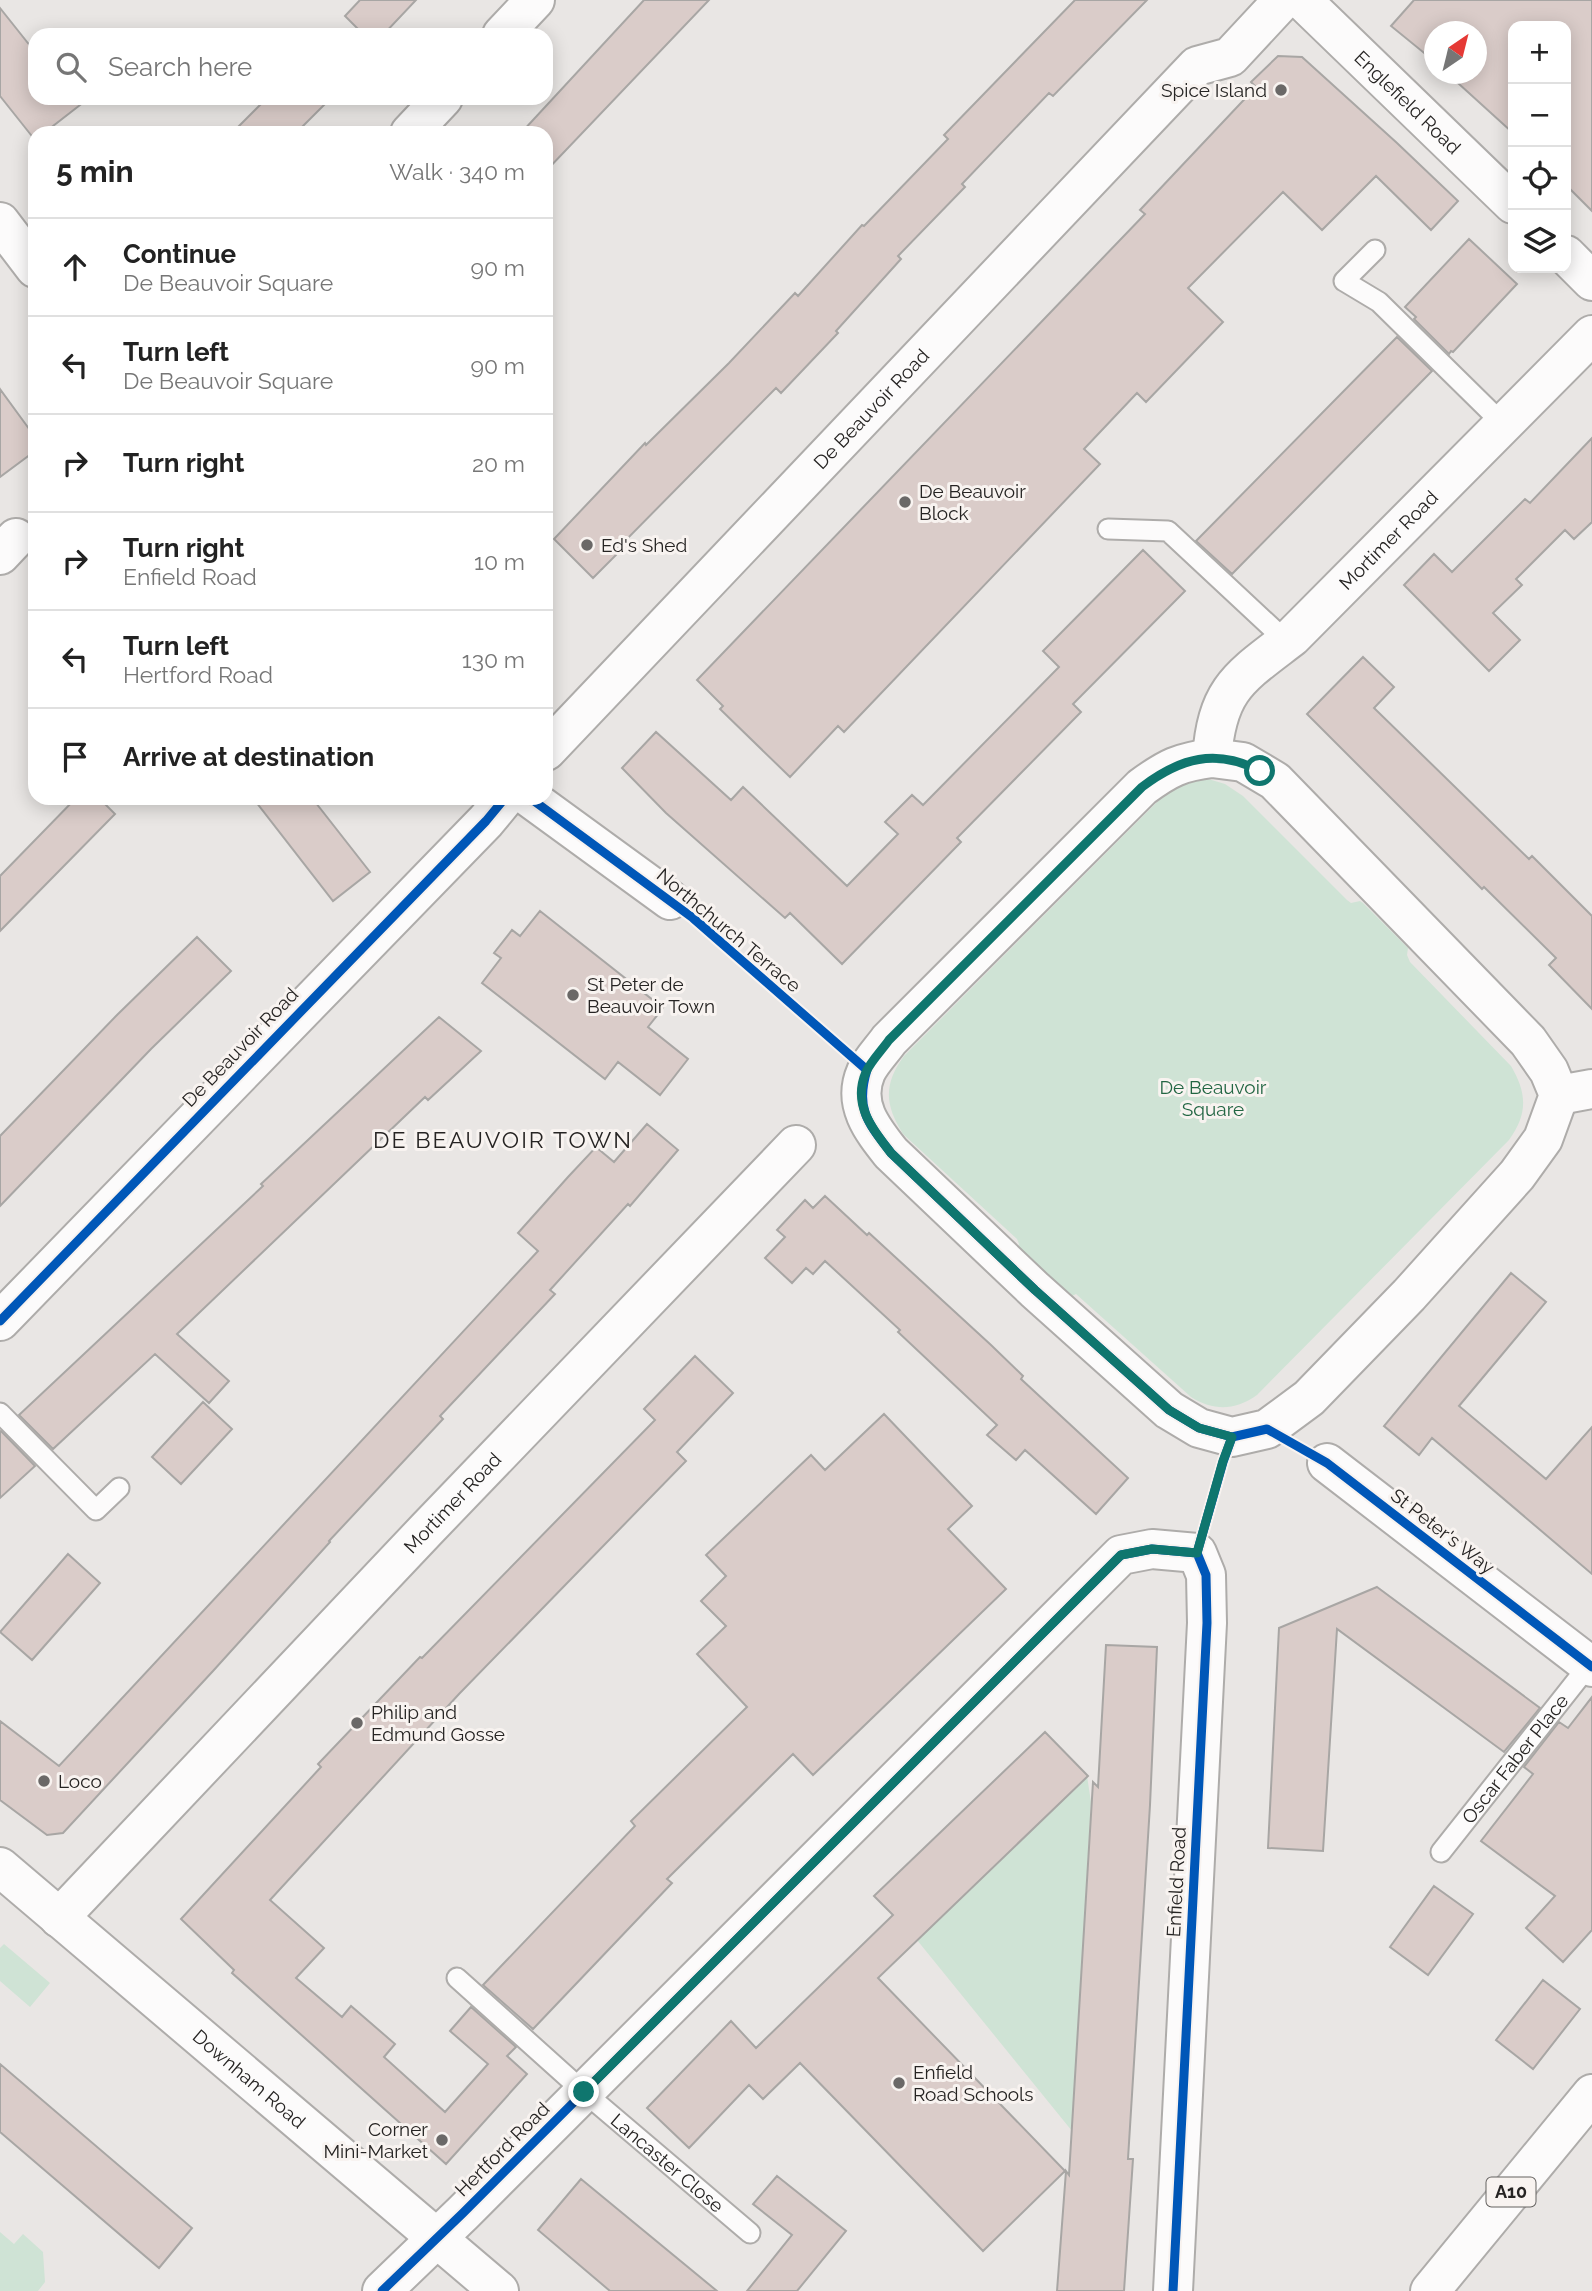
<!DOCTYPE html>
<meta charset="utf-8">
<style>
body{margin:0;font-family:Raleway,sans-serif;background:#f2f2f2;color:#222}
.controls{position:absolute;right:21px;top:21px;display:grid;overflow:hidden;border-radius:14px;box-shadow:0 4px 18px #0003}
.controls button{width:63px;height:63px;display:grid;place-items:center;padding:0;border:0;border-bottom:2px solid #e0e0e0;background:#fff;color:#222;font:35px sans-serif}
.compass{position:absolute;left:1424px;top:21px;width:63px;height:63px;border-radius:50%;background:#fff;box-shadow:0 4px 18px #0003;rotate:35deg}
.stop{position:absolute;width:21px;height:21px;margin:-16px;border:5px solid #0f766e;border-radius:50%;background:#fff}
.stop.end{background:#0f766e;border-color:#fff;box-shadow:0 2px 7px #0008}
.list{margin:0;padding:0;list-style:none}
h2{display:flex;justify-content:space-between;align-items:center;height:91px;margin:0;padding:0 28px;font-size:30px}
h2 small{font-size:23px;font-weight:400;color:#767676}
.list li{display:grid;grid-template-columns:46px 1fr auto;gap:21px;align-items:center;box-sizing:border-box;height:98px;padding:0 28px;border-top:2px solid #e0e0e0}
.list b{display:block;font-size:26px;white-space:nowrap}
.list p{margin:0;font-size:23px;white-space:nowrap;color:#767676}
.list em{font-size:23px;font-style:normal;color:#767676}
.icon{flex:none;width:38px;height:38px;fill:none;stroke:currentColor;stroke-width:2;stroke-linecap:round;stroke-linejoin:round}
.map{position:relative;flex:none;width:1592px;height:2291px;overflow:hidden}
.search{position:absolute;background:#fff;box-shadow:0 4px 18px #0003;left:28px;top:28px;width:525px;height:77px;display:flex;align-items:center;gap:18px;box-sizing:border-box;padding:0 24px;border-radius:21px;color:#767676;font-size:26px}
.panel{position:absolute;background:#fff;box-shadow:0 4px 18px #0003;left:28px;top:126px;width:525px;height:679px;border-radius:21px}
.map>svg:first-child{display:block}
.green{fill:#cfe3d5}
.building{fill:#daccc9;stroke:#a8a6a4;stroke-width:2}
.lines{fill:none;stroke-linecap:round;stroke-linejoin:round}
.service-casing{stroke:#aeacaa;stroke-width:23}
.minor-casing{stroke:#aeacaa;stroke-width:42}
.tertiary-casing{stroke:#aeacaa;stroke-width:42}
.trunk-casing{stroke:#aeacaa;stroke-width:42}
.service{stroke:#fcfbfb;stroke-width:19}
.minor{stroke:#fcfbfb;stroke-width:38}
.tertiary{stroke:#fcfbfb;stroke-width:38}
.trunk{stroke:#fcfbfb;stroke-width:38}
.cycleway-casing{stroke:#f8f3f0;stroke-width:13}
.cycleway{stroke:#0057b8;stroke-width:9}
.route{stroke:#0f766e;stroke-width:9}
.poi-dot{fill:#6a6867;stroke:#f8f3f0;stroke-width:2.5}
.labels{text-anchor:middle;stroke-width:6;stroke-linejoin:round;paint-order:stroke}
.shield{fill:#f8f3f0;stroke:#656260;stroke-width:2}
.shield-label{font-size:18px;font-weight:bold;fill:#262423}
.poi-label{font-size:19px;fill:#262423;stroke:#f8f3f0;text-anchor:start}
.street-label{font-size:19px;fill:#262423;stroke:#f8f3f0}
.park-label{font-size:19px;fill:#226643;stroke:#f8f3f0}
.quarter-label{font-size:23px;letter-spacing:2px;fill:#262423;stroke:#f8f3f0}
</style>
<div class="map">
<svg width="1592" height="2291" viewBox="0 0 1592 2291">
<rect width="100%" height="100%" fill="#e9e6e4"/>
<path class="green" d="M 1205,778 L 1225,784 L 1243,796 L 1347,900 L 1351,903 L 1360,901 L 1363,903 L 1408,948 L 1407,955 L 1410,962 L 1511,1066 C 1527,1093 1528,1114 1509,1140 L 1257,1395 C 1234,1411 1214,1411 1191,1397 L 1076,1294 L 1070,1297 L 1016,1253 L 1019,1244 L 1017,1239 L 903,1134 C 885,1105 883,1085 904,1056 L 1167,792 L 1180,783 Z
M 1087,1776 L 1091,1802 L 1072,2131 L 917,1940 Z
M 4,1944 L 50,1983 L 30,2007 L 0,1981 L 0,1948 Z
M 0,2232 L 14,2244 L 23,2234 L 43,2252 L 45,2282 L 38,2291 L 0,2291 Z"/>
<path class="building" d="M 360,0 L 416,0 L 383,35 L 364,35 L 345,16 Z
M 644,0 L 709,0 L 546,171 L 546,133 L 521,133 Z
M 1075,0 L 1147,0 L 1053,96 L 1049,93 L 962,184 L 965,187 L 898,256 L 901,259 L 836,331 L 838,333 L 781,393 L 776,388 L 617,549 L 620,551 L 593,578 L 554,539 L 645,443 L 646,445 L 729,363 L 795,293 L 798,296 L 862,225 L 864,226 L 948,139 L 944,135 Z
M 1414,0 L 1592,0 L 1592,211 L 1566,185 L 1566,26 L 1513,26 L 1513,133 L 1448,74 L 1476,74 L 1476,32 L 1434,32 L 1434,61 L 1391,26 Z
M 0,8 L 35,52 L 35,98 L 89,98 L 44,133 L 35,133 L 35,140 L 0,96 Z
M 1278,56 L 1302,57 L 1397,143 L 1458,201 L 1431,230 L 1376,176 L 1322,230 L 1283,192 L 1188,288 L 1223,322 L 1146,402 L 1137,393 L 1084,449 L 1100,464 L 844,732 L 838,726 L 790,777 L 720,709 L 723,706 L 697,680 L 1145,214 L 1140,210 L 1256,87 L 1251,82 Z
M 267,98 L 331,98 L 296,133 L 232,133 Z
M 1469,239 L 1517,284 L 1453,352 L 1451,351 L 1449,354 L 1414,319 L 1416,317 L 1405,307 Z
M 1397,337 L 1432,371 L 1232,574 L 1196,541 Z
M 0,389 L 35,437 L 35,451 L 0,477 Z
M 1592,438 L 1592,522 L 1574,539 L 1565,530 L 1516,579 L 1522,585 L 1493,613 L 1520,640 L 1489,671 L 1404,585 L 1434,554 L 1452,572 L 1525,499 L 1530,503 Z
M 1143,550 L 1185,591 L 1073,704 L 1081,712 L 957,838 L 961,842 L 842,964 L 790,913 L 785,918 L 666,813 L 622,768 L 656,732 L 731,800 L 743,787 L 847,886 L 898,834 L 885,822 L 912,795 L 923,805 L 1059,667 L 1043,651 Z
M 1363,657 L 1394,687 L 1374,708 L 1529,859 L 1532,856 L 1592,916 L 1592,1009 L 1549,965 L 1556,958 L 1484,887 L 1482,889 L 1307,714 Z
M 76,798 L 99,798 L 115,814 L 0,931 L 0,876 Z
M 253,798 L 312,798 L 370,872 L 333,901 Z
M 540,911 L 663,1008 L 648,1027 L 688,1059 L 660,1095 L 618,1062 L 605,1079 L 482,983 L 501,958 L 494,953 L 512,930 L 520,936 Z
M 197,937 L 231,971 L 151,1049 L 0,1206 L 0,1136 L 117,1015 Z
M 439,1017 L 481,1051 L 428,1100 L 425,1097 L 177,1334 L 229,1381 L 209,1403 L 155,1354 L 53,1449 L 19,1415 L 263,1186 L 261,1184 Z
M 647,1124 L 678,1150 L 630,1206 L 628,1204 L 550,1290 L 555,1294 L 440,1416 L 443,1419 L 329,1541 L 330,1542 L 213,1671 L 63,1833 L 47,1835 L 0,1800 L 0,1721 L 59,1766 L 538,1251 L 518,1233 L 568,1177 L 596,1147 L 614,1162 Z
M 825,1196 L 867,1235 L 869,1233 L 991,1345 L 1023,1376 L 1021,1379 L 1128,1478 L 1096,1514 L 1025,1450 L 1016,1460 L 987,1435 L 997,1425 L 898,1332 L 900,1330 L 825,1261 L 813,1274 L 806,1268 L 792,1283 L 765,1258 L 785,1237 L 777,1230 L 805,1200 L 813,1208 Z
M 1511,1273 L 1546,1302 L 1459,1406 L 1546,1479 L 1592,1427 L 1592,1574 L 1432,1438 L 1419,1455 L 1384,1426 Z
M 695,1356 L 733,1393 L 677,1452 L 686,1461 L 459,1694 L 270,1900 L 324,1948 L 296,1978 L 342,2017 L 351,2006 L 395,2044 L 384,2057 L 445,2112 L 488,2064 L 450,2031 L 471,2007 L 516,2047 L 507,2056 L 527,2074 L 446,2164 L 232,1973 L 234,1970 L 181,1919 L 321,1767 L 318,1764 L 420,1657 L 422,1658 L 655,1420 L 644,1409 Z
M 203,1402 L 232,1429 L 181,1484 L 152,1457 Z
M 884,1414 L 972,1506 L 948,1529 L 1006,1589 L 813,1775 L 793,1754 L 667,1879 L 672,1883 L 533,2029 L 483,1985 L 635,1826 L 631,1821 L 747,1707 L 697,1654 L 726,1626 L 701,1601 L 726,1576 L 706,1555 L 811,1455 L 825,1470 Z
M 1,1431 L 35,1466 L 0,1498 L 0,1432 Z
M 68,1554 L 100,1583 L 32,1660 L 0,1632 Z
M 1377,1587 L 1540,1708 L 1504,1752 L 1337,1629 L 1323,1851 L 1268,1848 L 1279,1628 Z
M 1106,1645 L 1157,1647 L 1150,1805 L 1128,2159 L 1133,2159 L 1124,2291 L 1057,2291 L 1066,2171 L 1069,2175 L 1093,1782 L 1098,1787 Z
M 1592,1697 L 1592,1930 L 1563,1962 L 1526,1928 L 1555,1896 L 1481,1841 L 1533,1774 L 1524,1767 L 1559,1722 L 1568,1728 Z
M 1045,1732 L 1088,1776 L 878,1978 L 1065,2171 L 983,2251 L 800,2063 L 763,2099 L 749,2085 L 689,2148 L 647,2108 L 731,2021 L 756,2048 L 893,1915 L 874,1896 Z
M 1434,1886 L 1473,1914 L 1428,1975 L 1390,1947 Z
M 1543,1980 L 1580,2009 L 1533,2069 L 1496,2040 Z
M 0,2064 L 192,2228 L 159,2268 L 0,2132 Z
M 777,2176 L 846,2231 L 797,2291 L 747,2291 L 792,2235 L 753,2204 Z
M 581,2179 L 717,2291 L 610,2291 L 538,2230 Z"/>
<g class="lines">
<defs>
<g id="service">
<path d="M 1375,250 L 1344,281 L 1379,302 L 1503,424"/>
<path d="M 1108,529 L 1168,531 L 1286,641"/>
<path d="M 0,1413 L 96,1510 L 119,1488"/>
<path id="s1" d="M 1441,1852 L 1589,1665"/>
<path id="s2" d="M 457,1978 L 584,2092 L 750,2233"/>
</g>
<g id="minor">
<path d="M 502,35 L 535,0"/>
<path d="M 410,133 L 443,98"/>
<path d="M 0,222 L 35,268"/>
<path d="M 0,555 L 16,538"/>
<path d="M 1212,758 L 1243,762 L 1275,781 L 1528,1041 L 1549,1071 L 1559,1095 L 1543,1139 L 1517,1175 L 1409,1295 L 1309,1398 L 1267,1429 L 1232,1437 L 1199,1428 L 1169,1410 L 1035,1290 L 891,1153 C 872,1129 852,1104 866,1072 C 871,1061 882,1050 889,1040 L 1142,787 C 1168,768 1180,762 1212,758 Z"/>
<path id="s3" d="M 1212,758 C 1217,688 1240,677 1292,637 L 1592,335"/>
<path d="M 530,798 L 670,900"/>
<path d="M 1559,1095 L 1592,1089"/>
<path d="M 1327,1463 L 1592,1667"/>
<path id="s4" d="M 59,1918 L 427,1529 L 796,1145"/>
<path d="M 382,2291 L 463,2213 L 1121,1555 L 1152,1549 L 1197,1553 L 1206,1575 L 1207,1623 L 1173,2291"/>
</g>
<g id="tertiary">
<path id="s5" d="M 1302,0 L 1513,204"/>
<path d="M 1566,255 L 1592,281"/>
<path id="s6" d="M 546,751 L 1197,66 L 1230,57 L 1283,0"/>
<path d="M 0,1321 L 486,821 L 505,798"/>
<path id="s7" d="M 0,1867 L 499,2291"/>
</g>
<path id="trunk" d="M 1430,2291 L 1592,2094"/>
</defs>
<use href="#service" class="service-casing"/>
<use href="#minor" class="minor-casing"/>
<use href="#tertiary" class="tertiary-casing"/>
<use href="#trunk" class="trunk-casing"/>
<use href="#service" class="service"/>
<use href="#minor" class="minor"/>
<use href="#tertiary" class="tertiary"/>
<use href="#trunk" class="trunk"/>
<defs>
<path id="cycleway" d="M 530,798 L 693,918 L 867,1070 C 855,1109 868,1123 891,1153 L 1035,1290 L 1169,1410 L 1199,1428 L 1232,1437 L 1267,1429 L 1327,1463 L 1592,1667
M 0,1321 L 486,821 L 505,798
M 1197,1553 L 1223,1462 L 1232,1437
M 382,2291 L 463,2213 L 1121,1555 L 1152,1549 L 1197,1553 L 1206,1575 L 1207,1623 L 1173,2291"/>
</defs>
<use href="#cycleway" class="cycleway-casing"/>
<use href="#cycleway" class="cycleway"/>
</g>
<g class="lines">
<path class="route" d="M 584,2092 L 1121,1555 L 1152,1549 L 1197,1553 L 1223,1461 L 1232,1437 L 1199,1428 L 1169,1410 L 1035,1290 L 891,1153 C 872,1129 852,1104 866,1072 C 871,1061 882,1050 889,1040 L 1142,787 C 1180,758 1216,748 1260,771"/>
</g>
<g class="poi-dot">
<circle cx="1281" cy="90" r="7"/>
<circle cx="905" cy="502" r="7"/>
<circle cx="587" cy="545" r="7"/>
<circle cx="573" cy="995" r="7"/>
<circle cx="357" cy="1723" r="7"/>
<circle cx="44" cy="1781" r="7"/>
<circle cx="899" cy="2083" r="7"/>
<circle cx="442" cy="2140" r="7"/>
</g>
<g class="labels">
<rect class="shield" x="1486.5" y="2177.5" width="49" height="29" rx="5"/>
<g class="shield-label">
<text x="1511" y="2198">A10</text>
</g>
<g class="poi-label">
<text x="1267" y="97" text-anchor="end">Spice Island</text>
<text x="919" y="498">De Beauvoir<tspan x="919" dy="22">Block</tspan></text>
<text x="601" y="552">Ed's Shed</text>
<text x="587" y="991">St Peter de<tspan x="587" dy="22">Beauvoir Town</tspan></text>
<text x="371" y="1719">Philip and<tspan x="371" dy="22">Edmund Gosse</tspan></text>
<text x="58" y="1788">Loco</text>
<text x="913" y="2079">Enfield<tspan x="913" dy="22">Road Schools</tspan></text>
<text x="428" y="2136" text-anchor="end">Corner<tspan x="428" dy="22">Mini-Market</tspan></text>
</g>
<g class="street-label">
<text dy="7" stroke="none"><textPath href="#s5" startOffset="147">Englefield Road</textPath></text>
<text dy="7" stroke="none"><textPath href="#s6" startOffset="472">De Beauvoir Road</textPath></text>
<text dy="7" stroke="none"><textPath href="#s3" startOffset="289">Mortimer Road</textPath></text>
<text transform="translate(729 930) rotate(40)" y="7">Northchurch Terrace</text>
<text transform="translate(240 1047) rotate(-46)" y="7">De Beauvoir Road</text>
<text dy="7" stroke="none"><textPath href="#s4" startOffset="572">Mortimer Road</textPath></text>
<text transform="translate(1443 1531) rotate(38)" y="7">St Peter's Way</text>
<text dy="7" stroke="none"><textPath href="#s1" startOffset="119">Oscar Faber Place</textPath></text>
<text transform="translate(1176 1882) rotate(-87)" y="7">Enfield Road</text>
<text dy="7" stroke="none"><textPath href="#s7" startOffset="327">Downham Road</textPath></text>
<text transform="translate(502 2149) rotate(-45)" y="7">Hertford Road</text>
<text dy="7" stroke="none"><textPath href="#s2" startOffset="280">Lancaster Close</textPath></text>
</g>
<g class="park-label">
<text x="1213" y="1094">De Beauvoir<tspan x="1213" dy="22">Square</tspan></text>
</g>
<g class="quarter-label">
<text x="503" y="1148">DE BEAUVOIR TOWN</text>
</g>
</g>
</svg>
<div class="controls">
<button>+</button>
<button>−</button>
<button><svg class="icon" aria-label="locate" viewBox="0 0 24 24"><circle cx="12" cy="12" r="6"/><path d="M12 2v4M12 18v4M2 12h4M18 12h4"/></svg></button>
<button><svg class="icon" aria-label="layers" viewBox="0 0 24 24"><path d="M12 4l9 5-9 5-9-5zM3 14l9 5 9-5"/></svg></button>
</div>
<svg class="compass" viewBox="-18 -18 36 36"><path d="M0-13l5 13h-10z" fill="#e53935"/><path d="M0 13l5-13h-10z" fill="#767676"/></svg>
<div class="stop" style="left:1260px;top:771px"></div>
<div class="stop end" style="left:584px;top:2092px"></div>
<div class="search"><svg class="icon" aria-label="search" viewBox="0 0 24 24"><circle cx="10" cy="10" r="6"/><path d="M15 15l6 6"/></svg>Search here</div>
<section class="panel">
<h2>5 min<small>Walk · 340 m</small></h2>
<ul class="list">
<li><svg class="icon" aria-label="ahead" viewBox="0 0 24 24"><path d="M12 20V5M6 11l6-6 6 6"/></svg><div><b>Continue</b><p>De Beauvoir Square</p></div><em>90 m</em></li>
<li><svg class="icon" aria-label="left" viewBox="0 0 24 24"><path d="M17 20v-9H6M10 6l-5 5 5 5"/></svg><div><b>Turn left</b><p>De Beauvoir Square</p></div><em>90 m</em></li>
<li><svg class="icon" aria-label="right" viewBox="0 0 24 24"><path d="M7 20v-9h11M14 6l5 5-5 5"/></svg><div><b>Turn right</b></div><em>20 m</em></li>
<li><svg class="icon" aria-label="right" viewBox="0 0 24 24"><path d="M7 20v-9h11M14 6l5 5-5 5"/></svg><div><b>Turn right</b><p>Enfield Road</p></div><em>10 m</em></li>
<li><svg class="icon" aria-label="left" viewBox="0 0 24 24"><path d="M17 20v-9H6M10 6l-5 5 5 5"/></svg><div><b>Turn left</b><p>Hertford Road</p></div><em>130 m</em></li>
<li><svg class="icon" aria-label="arrive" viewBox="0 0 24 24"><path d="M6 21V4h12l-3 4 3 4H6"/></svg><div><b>Arrive at destination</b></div></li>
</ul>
</section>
</div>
